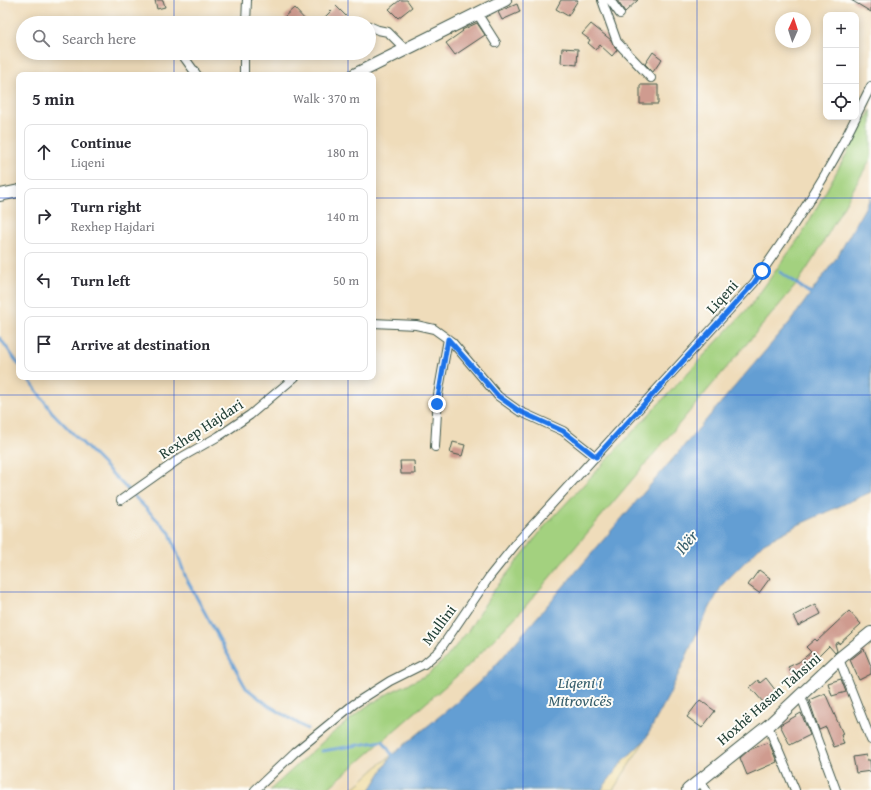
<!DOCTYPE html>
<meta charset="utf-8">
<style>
body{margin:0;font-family:"Gentium Book Plus",serif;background:#f7f7f7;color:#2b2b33}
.controls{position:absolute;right:12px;top:12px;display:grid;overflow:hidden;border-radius:8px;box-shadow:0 2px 10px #0003}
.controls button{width:36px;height:36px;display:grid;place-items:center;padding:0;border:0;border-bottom:1px solid #e1e1e2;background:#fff;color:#2b2b33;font:20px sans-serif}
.compass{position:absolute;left:775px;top:12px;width:36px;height:36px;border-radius:50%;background:#fff;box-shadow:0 2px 10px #0003;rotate:3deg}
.stop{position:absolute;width:12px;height:12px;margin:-9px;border:3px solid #1a73e8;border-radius:50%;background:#fff}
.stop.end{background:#1a73e8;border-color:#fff;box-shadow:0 1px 4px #0008}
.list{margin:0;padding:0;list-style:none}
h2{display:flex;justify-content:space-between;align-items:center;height:52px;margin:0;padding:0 16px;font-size:17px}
h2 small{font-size:13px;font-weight:400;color:#7c7c81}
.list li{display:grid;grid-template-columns:26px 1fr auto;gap:12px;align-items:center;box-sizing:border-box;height:56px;margin:0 8px 8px;padding:0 8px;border:1px solid #e1e1e2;border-radius:8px}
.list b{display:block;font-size:15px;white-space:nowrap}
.list p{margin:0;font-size:13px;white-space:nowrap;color:#7c7c81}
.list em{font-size:13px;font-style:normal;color:#7c7c81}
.icon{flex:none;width:22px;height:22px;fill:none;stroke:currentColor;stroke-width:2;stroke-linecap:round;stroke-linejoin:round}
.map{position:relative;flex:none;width:871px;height:790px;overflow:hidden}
.search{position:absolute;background:#fff;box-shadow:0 2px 10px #0003;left:16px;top:16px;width:360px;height:44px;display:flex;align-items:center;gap:10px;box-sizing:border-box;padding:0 14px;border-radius:22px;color:#7c7c81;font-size:15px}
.panel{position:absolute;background:#fff;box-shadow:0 2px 10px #0003;left:16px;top:72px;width:360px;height:308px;border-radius:8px}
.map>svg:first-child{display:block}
.green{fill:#a3d17f;stroke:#61875a}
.sand{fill:#eeda9e;stroke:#868c69}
.water{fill:#649ed3;stroke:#426e84}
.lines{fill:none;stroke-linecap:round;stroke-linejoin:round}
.stream{stroke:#649ed3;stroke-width:3}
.building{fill:#cf9b8f}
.street-casing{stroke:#3e5548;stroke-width:10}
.secondary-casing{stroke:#3e5548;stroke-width:14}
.street{stroke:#fff;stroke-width:8}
.secondary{stroke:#fff;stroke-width:12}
.route{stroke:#1a73e8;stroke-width:5}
.grid{fill:none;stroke:#1d4ed8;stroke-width:1;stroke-opacity:0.55}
.labels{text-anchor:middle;stroke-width:4;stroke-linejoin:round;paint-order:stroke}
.street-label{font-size:15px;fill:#1f3d34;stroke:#fdfcf7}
.water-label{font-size:16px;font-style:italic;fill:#375f6c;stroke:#fdfcf7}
</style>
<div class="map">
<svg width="871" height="790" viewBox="0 0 871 790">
<rect width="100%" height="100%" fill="#fdfcf7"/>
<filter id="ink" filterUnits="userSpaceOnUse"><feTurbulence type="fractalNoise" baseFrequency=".025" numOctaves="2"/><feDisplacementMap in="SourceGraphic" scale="8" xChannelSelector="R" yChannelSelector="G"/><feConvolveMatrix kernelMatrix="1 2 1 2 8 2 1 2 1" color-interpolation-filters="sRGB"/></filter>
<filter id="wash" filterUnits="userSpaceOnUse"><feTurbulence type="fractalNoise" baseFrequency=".012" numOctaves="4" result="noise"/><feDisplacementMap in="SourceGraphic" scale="16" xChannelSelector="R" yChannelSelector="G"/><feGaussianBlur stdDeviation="0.9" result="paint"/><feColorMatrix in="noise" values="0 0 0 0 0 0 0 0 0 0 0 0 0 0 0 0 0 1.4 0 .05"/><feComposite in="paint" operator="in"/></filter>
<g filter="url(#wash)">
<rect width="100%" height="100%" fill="#efdcba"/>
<path class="green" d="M 871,110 L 871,158 L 816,255 L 797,284 L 524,608 L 466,668 L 326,790 L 270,790 L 328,737 L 367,706 L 391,692 L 427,675 L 446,658 L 468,631 L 492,593 L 545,526 L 751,305 L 802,234 Z"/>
<path class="sand" d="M 645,740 L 613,790 L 601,790 L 623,761 Z
M 392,755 L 370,790 L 351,790 C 365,779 377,765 392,755 Z"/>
<path class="water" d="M 871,197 L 871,492 L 800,524 L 764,543 L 722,585 L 700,626 L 669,695 L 645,740 L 623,761 L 601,790 L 370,790 L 392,755 L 457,702 L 487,675 L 515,643 L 790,322 L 837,257 Z"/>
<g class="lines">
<path class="stream" d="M 780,272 L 811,294
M 0,338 L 19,365
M 27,377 L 52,412 L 170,533 L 186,578 L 246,688 L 268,705 L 307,729
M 322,751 L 383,741 L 392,755"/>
</g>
<g id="blocks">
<path class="building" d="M 155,0 L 163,0 L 165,7 L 157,9 Z
M 400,0 L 407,0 L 412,7 L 398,18 L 389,9 Z
M 561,0 L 578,0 L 568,16 L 556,9 Z
M 617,0 L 638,0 L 625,12 Z
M 851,0 L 871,0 L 871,12 Z
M 517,4 L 520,12 L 502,20 L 498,12 Z
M 336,6 L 347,17 L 341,23 L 331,23 L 325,17 Z
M 294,8 L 308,23 L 290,23 L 284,17 Z
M 477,23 L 485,35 L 455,55 L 446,43 L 463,31 L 462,30 Z
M 591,24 L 611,40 L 617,50 L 612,56 L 600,45 L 596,50 L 588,43 L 590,40 L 582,34 Z
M 562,48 L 578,49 L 577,65 L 561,63 Z
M 653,52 L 662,59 L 653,72 L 645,64 Z
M 640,85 L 658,85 L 658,104 L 640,104 Z
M 453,442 L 465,445 L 462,456 L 450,453 Z
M 400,461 L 414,461 L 415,474 L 401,474 Z
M 759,570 L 770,578 L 759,593 L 748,585 Z
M 816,604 L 821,614 L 798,626 L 793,616 Z
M 849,611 L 861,624 L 839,644 L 839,642 L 835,644 L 837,651 L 835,653 L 829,646 L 816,659 L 793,676 L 788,667 L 799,662 L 811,652 L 806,647 L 815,639 L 817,641 Z
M 864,649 L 871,666 L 871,674 L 859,680 L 850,660 Z
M 766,678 L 776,691 L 763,702 L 750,687 L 758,680 L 760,683 Z
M 841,679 L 846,692 L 832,696 L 828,683 Z
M 825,693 L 843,734 L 841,735 L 844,744 L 834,747 L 826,727 L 819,730 L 809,700 Z
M 700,700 L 715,711 L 702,728 L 687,717 Z
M 801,713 L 810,735 L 790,745 L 780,725 Z
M 769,742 L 777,762 L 747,775 L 740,758 L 749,750 Z
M 866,755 L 867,760 L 870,760 L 871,771 L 856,773 L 853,757 Z"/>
</g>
</g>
<g filter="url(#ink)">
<use href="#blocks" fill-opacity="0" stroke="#3e5548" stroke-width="1"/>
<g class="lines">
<defs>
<path id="street" d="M 602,0 L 617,42 L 651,78
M 610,0 L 620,14
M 477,13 L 496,43
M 246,23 L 247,0
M 369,26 L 378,30 L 388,32 L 405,49
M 181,53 L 197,75
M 244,75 L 244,53
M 856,116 L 871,86
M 373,323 L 416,325 L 434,329 L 452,342 L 498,396 L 519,411 L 563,431 L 596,457
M 435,447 L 438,395 L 448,339
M 121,500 L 182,457 L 219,436 L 250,415 L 295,377
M 839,659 L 871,740
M 801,696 L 836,790
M 768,726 L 795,790
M 700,780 L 706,790
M 255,790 L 295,752 L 354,704 L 390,681 L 424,664 L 439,651 L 490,576 L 519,540 L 754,283 C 791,230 828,175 856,117"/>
<path id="secondary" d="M 354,75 L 505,0
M 0,195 L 19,191
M 688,790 L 768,726 L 839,659 L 871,633"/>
</defs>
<use href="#street" class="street-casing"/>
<use href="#secondary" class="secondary-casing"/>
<use href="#street" class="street"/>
<use href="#secondary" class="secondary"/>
</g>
</g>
<g class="lines" filter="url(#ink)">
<path class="route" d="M 437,404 L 448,339 L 498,396 L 519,411 L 563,431 L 596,457 L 754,283 L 762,271"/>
</g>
<path class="grid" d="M 174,0 L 174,23M 348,0 L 348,23M 523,0 L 523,790M 697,0 L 697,790M 174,53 L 174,75M 348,53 L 348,75M 0,198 L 19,198M 373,198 L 871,198M 174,377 L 174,790M 348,377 L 348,790M 0,395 L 871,395M 0,592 L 871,592"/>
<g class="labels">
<g class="street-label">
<text transform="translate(722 297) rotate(-48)" y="5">Liqeni</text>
<text transform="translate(201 429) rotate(-33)" y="5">Rexhep Hajdari</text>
<text transform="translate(439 625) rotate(-53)" y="5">Mullini</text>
<text transform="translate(769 699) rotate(-41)" y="5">Hoxhë Hasan Tahsini</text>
</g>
<g class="water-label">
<text transform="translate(686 542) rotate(-51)" y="6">Ibër</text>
<text x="580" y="688">Liqeni i<tspan x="580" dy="18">Mitrovicës</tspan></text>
</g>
</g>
</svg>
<div class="controls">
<button>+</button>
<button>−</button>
<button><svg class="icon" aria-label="locate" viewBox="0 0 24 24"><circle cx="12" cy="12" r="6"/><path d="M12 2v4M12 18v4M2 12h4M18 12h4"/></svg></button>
</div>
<svg class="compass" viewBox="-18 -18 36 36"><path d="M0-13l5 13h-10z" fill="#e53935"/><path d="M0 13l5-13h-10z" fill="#7c7c81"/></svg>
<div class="stop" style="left:762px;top:271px"></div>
<div class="stop end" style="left:437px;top:404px"></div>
<div class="search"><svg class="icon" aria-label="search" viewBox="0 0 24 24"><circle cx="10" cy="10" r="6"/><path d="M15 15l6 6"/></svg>Search here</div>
<section class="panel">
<h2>5 min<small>Walk · 370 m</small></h2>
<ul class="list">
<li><svg class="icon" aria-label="ahead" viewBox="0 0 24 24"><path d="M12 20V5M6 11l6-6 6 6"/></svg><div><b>Continue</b><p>Liqeni</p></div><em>180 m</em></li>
<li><svg class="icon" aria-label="right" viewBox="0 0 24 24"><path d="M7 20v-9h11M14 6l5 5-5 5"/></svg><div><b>Turn right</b><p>Rexhep Hajdari</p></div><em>140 m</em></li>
<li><svg class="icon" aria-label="left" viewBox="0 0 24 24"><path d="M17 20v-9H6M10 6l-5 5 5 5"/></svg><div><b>Turn left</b></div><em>50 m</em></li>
<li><svg class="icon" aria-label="arrive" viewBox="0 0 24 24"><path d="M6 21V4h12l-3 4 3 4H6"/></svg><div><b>Arrive at destination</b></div></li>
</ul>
</section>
</div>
